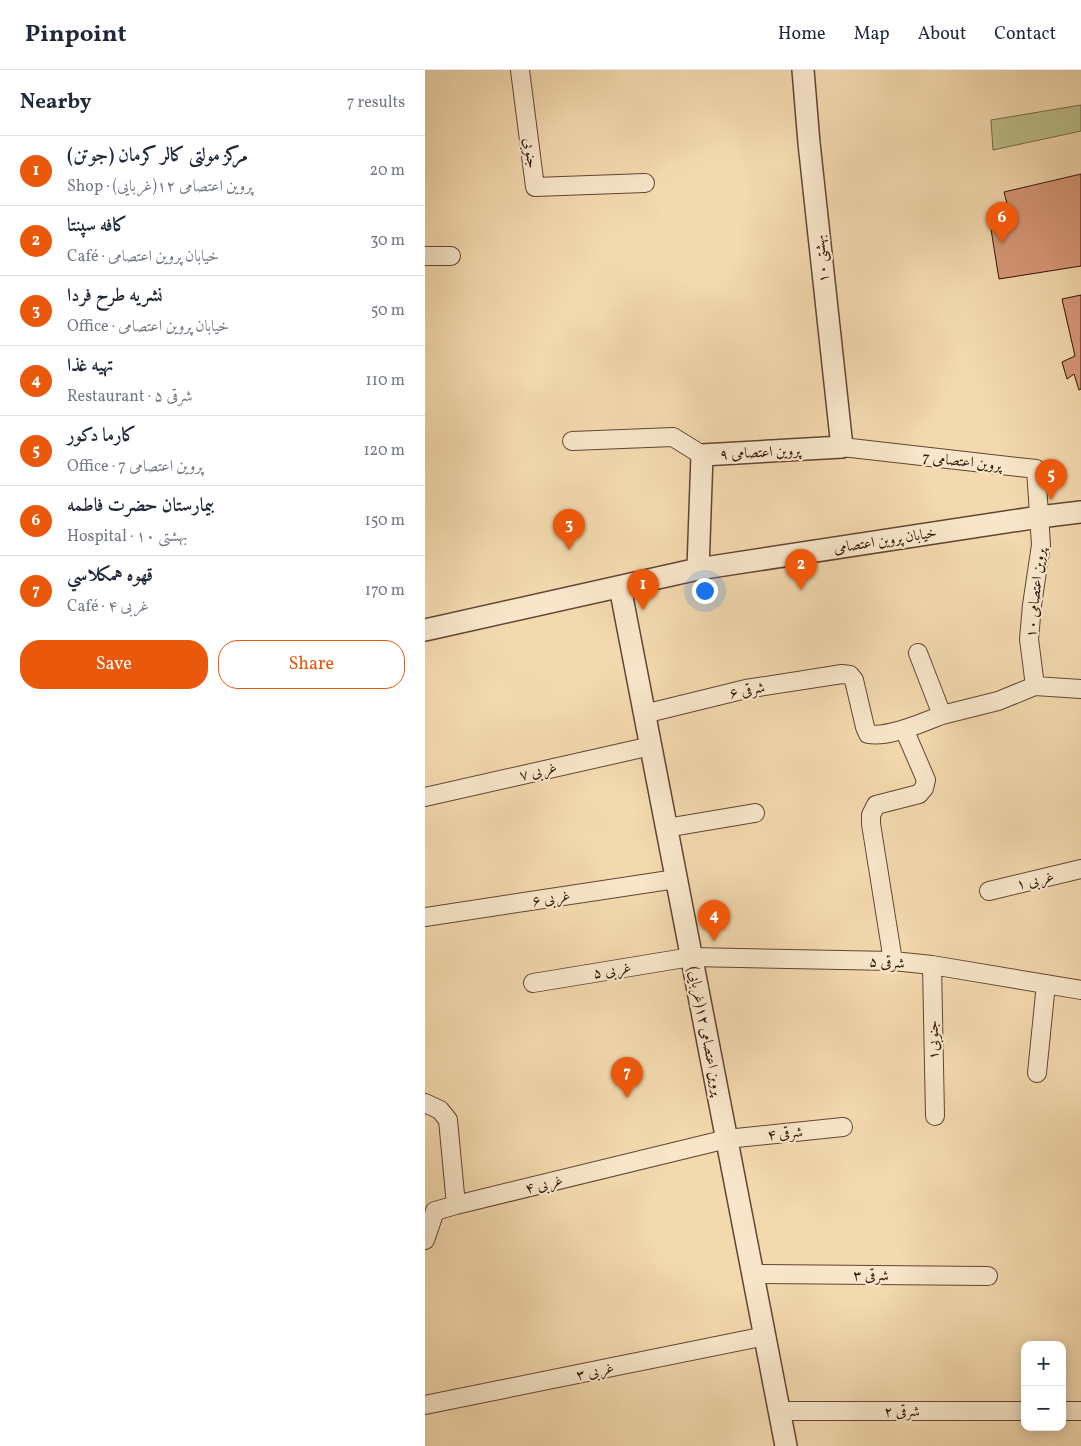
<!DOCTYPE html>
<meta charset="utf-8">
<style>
body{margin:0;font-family:Vollkorn,Amiri,serif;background:#f2f2f3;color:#1f2937}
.controls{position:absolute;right:15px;bottom:15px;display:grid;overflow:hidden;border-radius:10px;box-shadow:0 2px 12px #0003}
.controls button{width:45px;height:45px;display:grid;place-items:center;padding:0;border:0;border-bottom:1px solid #e0e1e3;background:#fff;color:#1f2937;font:25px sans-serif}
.you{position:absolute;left:279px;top:520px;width:18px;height:18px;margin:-12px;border:4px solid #fff;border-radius:50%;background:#1a73e8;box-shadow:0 0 0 8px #1a73e833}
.badge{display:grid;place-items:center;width:32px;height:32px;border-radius:50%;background:#ea580c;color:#fff;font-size:16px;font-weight:700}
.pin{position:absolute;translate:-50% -41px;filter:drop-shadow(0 1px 2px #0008)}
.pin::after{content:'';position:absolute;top:26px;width:18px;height:15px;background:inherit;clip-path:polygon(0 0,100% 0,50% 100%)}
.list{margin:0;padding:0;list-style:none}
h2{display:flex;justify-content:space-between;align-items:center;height:65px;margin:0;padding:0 20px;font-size:21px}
h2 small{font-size:16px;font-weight:400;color:#747a83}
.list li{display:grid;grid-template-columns:32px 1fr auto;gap:15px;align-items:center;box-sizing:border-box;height:70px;padding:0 20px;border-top:1px solid #e0e1e3}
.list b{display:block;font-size:19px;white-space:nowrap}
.list p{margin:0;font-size:16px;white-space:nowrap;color:#747a83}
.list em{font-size:16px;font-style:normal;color:#747a83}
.actions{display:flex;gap:10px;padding:15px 20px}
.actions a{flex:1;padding:11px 0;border:1px solid #ea580c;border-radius:20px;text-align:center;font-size:18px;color:#ea580c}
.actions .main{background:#ea580c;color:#fff}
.map{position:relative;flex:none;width:656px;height:1376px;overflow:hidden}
header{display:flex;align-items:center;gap:30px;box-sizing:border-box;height:70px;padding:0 25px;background:#fff;border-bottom:1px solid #e0e1e3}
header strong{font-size:24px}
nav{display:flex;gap:28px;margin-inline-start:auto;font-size:18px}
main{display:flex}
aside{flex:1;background:#fff}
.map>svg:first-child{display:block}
.green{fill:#bbbf8a;stroke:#776949}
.building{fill:#d79777;stroke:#331308}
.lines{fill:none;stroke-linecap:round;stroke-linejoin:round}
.minor-casing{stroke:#634432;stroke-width:20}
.tertiary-casing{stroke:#634432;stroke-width:24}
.minor{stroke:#f7e6ca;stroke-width:18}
.tertiary{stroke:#f7e6ca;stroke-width:21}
.labels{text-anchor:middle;stroke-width:4.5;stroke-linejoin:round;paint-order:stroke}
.street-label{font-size:15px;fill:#331308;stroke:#f7e6ca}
</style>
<header>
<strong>Pinpoint</strong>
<nav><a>Home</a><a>Map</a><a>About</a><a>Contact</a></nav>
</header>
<main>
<aside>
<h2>Nearby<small>7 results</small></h2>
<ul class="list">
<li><span class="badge">1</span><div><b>مرکز مولتی کالر کرمان (جوتن)</b><p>Shop · پروین اعتصامی ۱۲(غربایی)</p></div><em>20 m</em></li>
<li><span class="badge">2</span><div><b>کافه سپنتا</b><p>Café · خیابان پروین اعتصامی</p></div><em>30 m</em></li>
<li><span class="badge">3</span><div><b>نشریه طرح فردا</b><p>Office · خیابان پروین اعتصامی</p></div><em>50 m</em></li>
<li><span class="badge">4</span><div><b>تهیه غذا</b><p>Restaurant · شرقی ۵</p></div><em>110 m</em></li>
<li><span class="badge">5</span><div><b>کارما دکور</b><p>Office · پروین اعتصامی 7</p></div><em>120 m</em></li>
<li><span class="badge">6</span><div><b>بیمارستان حضرت فاطمه</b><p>Hospital · بهشتی ۱۰</p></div><em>150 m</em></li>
<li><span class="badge">7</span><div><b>قهوه همكلاسي</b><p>Café · غربی ۴</p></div><em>170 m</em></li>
</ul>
<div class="actions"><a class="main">Save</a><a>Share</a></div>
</aside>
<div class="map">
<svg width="656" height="1376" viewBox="0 0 656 1376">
<rect width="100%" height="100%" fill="#f3d9ae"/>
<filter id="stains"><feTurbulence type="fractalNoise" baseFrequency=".004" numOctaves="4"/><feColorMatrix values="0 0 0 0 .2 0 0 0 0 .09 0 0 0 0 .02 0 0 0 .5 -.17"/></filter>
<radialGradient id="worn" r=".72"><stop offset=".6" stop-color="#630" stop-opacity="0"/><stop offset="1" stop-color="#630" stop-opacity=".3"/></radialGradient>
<path class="green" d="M 656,35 L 656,61 L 568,80 L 566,50 Z"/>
<path class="building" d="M 656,104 L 656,196 L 574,209 L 565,153 L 586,149 L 579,122 Z
M 656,225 L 656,319 L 654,320 L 649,304 L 642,309 L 637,292 L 650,286 L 637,229 Z"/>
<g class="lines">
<defs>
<path id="minor" d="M 95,0 L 110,117 L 220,113
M 0,186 L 26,186
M 147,371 L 248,367 L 277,385
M 417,377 L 611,399 L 616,475 L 607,535 L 604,569 L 610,616 L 573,631 L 517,645 L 493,583
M 610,616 L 656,619
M 219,644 L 321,619 L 417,604 L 425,605 L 429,610 L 440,657 L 443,664 C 463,668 499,652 517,645
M 0,727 L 226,676
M 241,758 L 330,743
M 564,821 L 656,799
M 0,847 L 251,809
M 468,891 L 446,754 L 446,745 L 451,735 L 494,724 L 499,718 L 501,710 L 479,659
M 507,895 L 510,1046
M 108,913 L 266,887 L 468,891 L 507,895 L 656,920
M 612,1003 L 621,914
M 0,1033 L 15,1040 L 23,1050 L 31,1135 L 302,1069 L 418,1057
M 0,1170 L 10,1141 L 31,1135
M 328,1204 L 563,1206
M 0,1335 L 340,1266
M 354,1341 L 600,1341
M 637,1341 L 656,1341"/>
<path id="tertiary" d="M 273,499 L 277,385 L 417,377 L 384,73 L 378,0
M 195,517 L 361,1376
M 0,560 L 273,499 L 614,447 L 656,442"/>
</defs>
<use href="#minor" class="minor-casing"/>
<use href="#tertiary" class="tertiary-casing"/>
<use href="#minor" class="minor"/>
<use href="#tertiary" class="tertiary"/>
</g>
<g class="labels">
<g class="street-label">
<text transform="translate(106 83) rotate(82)" y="5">جنوبی</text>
<text transform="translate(396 189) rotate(-96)" y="5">بهشتی ۱۰</text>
<text transform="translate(335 382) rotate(-3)" y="5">پروین اعتصامی ۹</text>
<text transform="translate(537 391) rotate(6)" y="5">پروین اعتصامی 7</text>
<text transform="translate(460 470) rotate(-9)" y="5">خیابان پروین اعتصامی</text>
<text transform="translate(610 523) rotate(-84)" y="5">پروین اعتصامی ۱۰</text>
<text transform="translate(322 620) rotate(-11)" y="5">شرقی ۶</text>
<text transform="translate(113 701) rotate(-13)" y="5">غربی ۷</text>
<text transform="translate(610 810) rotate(-13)" y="5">غربی ۱</text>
<text transform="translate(126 828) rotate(-9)" y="5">غربی ۶</text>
<text transform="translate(462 892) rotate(3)" y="5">شرقی ۵</text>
<text transform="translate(187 900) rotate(-9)" y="5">غربی ۵</text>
<text transform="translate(281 961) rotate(79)" y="5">پروین اعتصامی ۱۲(غربایی)</text>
<text transform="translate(508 970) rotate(-91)" y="5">جنوبی۱</text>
<text transform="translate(360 1063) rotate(-6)" y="5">شرقی ۴</text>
<text transform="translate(119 1114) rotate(-14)" y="5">غربی ۴</text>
<text transform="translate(446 1205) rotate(1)" y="5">شرقی ۳</text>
<text transform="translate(170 1301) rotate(-12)" y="5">غربی ۳</text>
<text x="477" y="1346">شرقی ۲</text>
</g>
</g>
<rect width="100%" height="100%" filter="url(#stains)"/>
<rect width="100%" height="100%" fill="url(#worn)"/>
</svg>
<div class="controls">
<button>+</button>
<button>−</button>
</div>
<div class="you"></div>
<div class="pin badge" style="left:218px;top:540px">1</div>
<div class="pin badge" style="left:376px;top:520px">2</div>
<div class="pin badge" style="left:144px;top:480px">3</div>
<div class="pin badge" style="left:289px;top:871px">4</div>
<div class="pin badge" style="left:626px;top:430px">5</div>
<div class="pin badge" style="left:577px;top:173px">6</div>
<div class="pin badge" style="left:202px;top:1028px">7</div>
</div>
</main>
